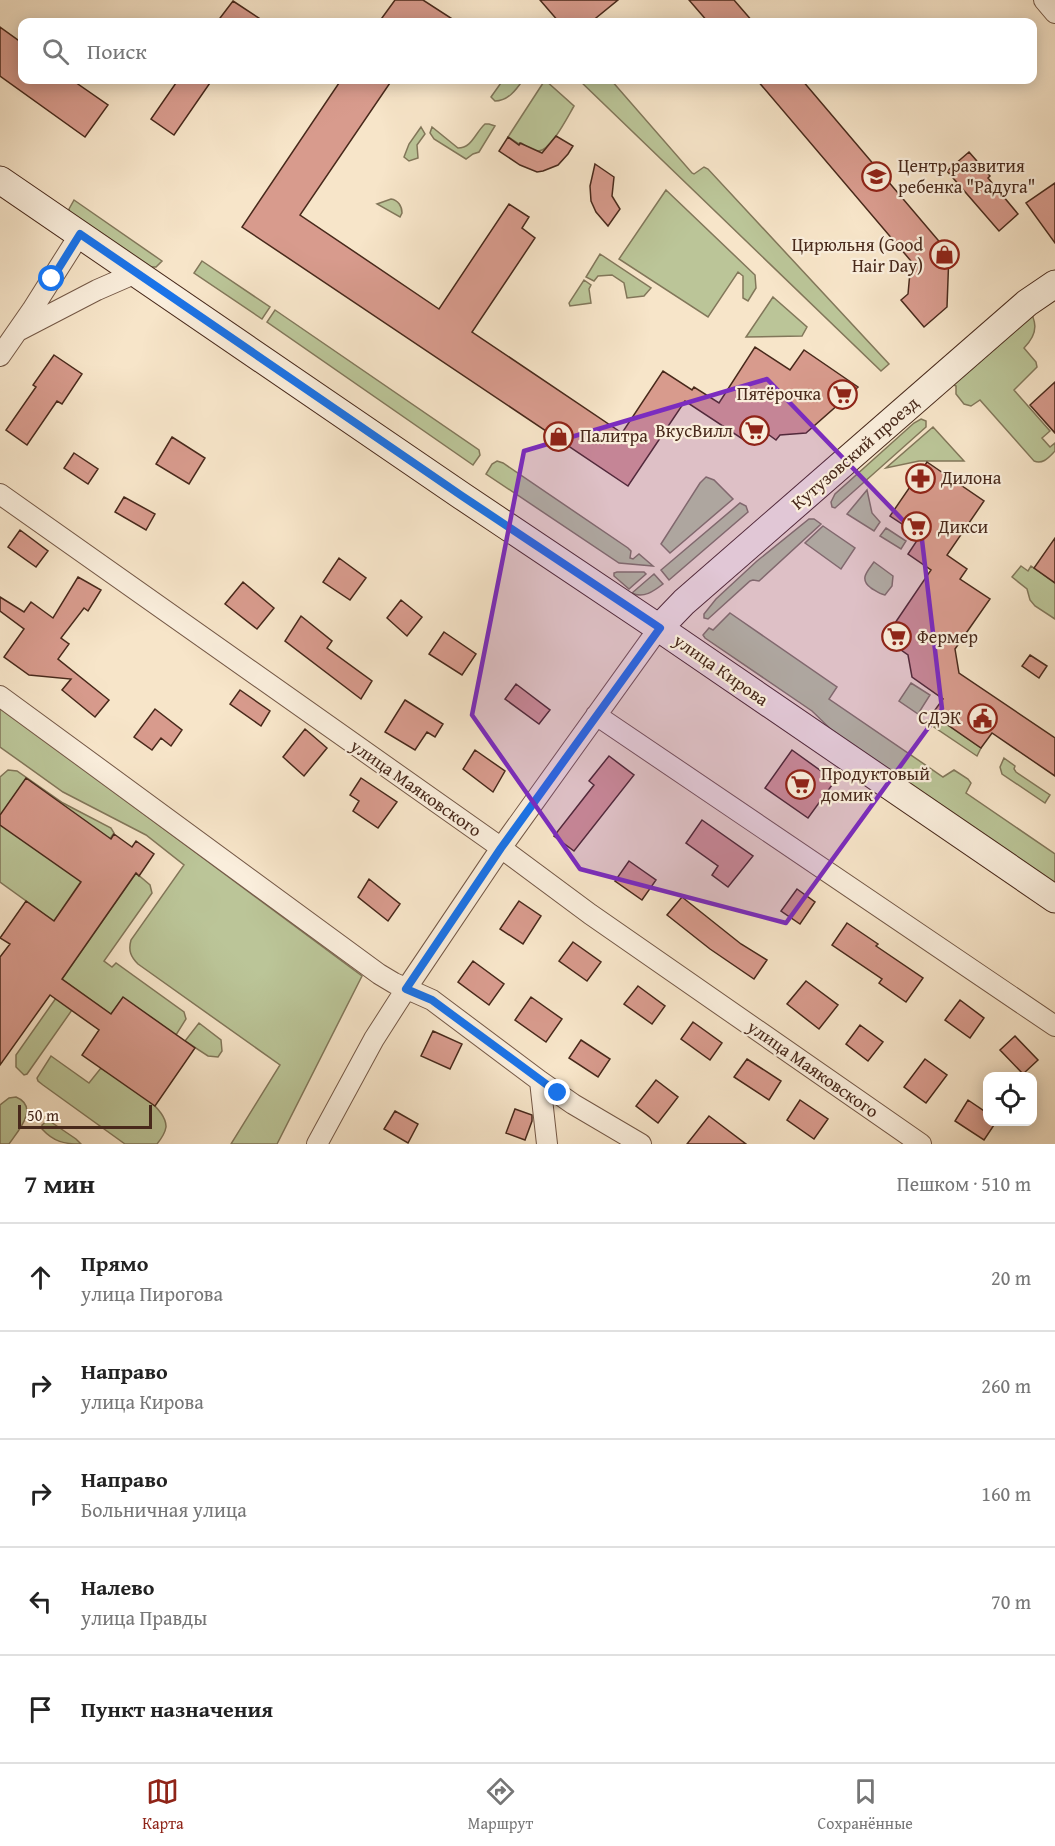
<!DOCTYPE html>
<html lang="ru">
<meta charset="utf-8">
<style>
body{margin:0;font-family:"Gentium Book Plus",serif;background:#f2f2f2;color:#222}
.controls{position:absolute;right:18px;bottom:18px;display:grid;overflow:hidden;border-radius:12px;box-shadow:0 3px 15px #0003}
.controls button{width:54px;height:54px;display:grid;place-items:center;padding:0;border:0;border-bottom:2px solid #e0e0e0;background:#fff;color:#222;font:30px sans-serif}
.scale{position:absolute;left:18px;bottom:15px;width:134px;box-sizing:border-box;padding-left:6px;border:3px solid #48291b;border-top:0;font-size:16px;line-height:21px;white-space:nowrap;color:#48291b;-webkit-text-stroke:4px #faeedc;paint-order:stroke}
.stop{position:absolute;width:18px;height:18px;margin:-14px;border:4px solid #1a73e8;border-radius:50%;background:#fff}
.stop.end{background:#1a73e8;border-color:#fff;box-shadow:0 2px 6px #0008}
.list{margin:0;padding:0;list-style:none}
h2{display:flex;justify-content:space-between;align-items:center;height:78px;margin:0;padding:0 24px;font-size:26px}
h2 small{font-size:20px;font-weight:400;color:#767676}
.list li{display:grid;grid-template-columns:39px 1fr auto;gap:18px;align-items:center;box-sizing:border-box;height:108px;padding:0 24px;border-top:2px solid #e0e0e0}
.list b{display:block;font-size:22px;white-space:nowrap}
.list p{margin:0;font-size:20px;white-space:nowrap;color:#767676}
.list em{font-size:20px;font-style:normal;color:#767676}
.icon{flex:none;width:33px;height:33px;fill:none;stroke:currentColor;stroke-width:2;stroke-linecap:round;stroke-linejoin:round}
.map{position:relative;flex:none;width:1055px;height:1144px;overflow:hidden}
.search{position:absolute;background:#fff;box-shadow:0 3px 15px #0003;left:18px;right:18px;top:18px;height:66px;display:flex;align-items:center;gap:15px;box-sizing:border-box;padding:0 21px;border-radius:12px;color:#767676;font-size:22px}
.sheet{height:618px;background:#fff}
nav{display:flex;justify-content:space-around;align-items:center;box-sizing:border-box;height:84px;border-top:2px solid #e0e0e0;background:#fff;font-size:16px;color:#767676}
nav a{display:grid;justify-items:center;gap:3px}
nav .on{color:#8f2418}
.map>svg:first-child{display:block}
.green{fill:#bbc598;stroke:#82775a;stroke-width:1.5}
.building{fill:#d89b8d;stroke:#48291b;stroke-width:1.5}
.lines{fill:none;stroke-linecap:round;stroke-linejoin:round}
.street-casing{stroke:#745846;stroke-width:22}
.secondary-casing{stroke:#48291b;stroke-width:29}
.street{stroke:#faeedc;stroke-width:20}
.secondary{stroke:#faeedc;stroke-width:27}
.route{stroke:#1a73e8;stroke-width:8}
.marked{fill:#7b2cbf;fill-opacity:0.2;stroke:#7b2cbf;stroke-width:4.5;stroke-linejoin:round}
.labels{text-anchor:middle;stroke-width:4.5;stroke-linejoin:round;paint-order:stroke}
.poi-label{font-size:18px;fill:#48291b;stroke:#faeedc;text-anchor:start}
.street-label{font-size:18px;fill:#48291b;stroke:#faeedc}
</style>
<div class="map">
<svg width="1055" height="1144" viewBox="0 0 1055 1144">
<rect width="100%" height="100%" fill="#f7e5c9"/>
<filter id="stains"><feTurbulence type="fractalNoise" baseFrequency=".00333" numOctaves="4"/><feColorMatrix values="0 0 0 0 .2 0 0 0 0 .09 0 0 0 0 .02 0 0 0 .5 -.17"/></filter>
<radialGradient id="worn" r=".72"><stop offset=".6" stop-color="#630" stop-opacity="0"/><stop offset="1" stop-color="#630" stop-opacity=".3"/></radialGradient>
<path class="green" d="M 503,80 L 523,80 C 516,90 508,101 495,101 L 491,97 Z
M 545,80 L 574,106 C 568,116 550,152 538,151 C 532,151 526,146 521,143 L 519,144 L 508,137 Z
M 579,80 L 611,80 L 692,173 L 694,174 L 704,167 L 708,169 L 889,364 L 881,371 Z
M 485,124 L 489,124 L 495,126 L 479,152 L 473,154 L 466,159 L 434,139 L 430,133 L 432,127 L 458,148 C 472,148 475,133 485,124 Z
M 421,127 L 425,134 L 417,145 L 418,158 L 409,161 L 404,157 L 409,144 Z
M 666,190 L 755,275 L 756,288 L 748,301 L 743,298 L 743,276 L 738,272 L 708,317 L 619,259 Z
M 391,199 C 398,200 402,206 402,213 L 400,217 L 377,204 Z
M 74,200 L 162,261 L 156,267 L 149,267 L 70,214 L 69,209 Z
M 600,254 L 651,288 L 644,296 L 627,298 L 624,283 L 612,275 L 598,276 L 594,281 L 586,277 Z
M 202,261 L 270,307 L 262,319 L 194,273 Z
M 584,280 L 591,285 L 589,289 L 591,303 L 570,306 L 569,303 Z
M 773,297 L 807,327 L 802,336 L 746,337 Z
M 1027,303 C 1036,321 1040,332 1024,348 L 1036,362 L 1037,367 L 1014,390 L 1050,431 L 1042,438 L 1050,447 L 1055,443 L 1055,451 C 1049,457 1043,465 1034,461 L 980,400 L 971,406 L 964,404 L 956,394 L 956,386 L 941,378 Z
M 275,310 L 479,450 L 480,455 L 473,465 L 267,322 Z
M 921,419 L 926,421 L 926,427 L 835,508 L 832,507 L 831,502 L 835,494 L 914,423 Z
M 933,427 L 964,461 L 919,461 L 886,468 Z
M 497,461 L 503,463 L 628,548 L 631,551 L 630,558 L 633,559 L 639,554 L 653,566 L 619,563 L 486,474 L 492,464 Z
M 706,477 L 714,480 L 733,499 L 670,553 L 661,544 L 700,483 Z
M 867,490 L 872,513 L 880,522 L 874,531 L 847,514 Z
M 740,503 L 746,506 L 748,512 L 669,580 L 661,570 Z
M 809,519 L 814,519 L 821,524 L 759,581 L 753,580 L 750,581 L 708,619 L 704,618 L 704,614 L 716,599 L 757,561 Z
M 823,526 L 855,548 L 841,569 L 805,543 Z
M 886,528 L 906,541 L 901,549 L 880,536 Z
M 874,562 L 893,576 L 892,586 L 885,595 C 879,594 876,591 871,588 C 859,579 867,572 874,562 Z
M 1021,566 L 1028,571 L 1031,566 L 1050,579 L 1055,573 L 1055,619 L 1035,606 L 1030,600 L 1027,589 L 1012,577 Z
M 617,572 L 644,572 L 646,574 L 629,589 L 614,576 L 614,573 Z
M 654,574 L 663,584 C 654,591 643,599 632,593 Z
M 730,613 L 837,687 L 829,699 L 943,777 L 954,770 L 968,779 L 971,783 L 966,793 L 1055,854 L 1055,886 L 842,740 L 812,711 L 705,638 L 703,635 L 709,628 L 713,630 Z
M 911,683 L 930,695 L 918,714 L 899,701 Z
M 0,707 L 362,976 L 277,1144 L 231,1144 L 280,1065 L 138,964 C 131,957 128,951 131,940 L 184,865 L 146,835 L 63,792 L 0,747 Z
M 939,719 L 981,748 L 977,756 L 934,727 Z
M 1004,758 L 1015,766 L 1014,769 L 1016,772 L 1050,795 L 1045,803 L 1002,774 L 1000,767 Z
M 8,770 L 17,771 L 63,803 L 111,828 L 114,833 L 54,921 L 0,882 L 0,777 Z
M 136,873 L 150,885 L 152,893 L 104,961 L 112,967 L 116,963 L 184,1012 L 186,1019 L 176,1035 L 123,998 L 111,1014 L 62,979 Z
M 61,991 L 72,1010 L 27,1074 L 24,1075 L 16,1067 L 16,1055 Z
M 199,1023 L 221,1040 L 222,1051 L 218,1057 L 208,1056 L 185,1041 Z
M 51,1056 L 89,1083 L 101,1068 C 118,1079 167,1105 166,1127 C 165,1134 161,1139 157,1144 L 125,1144 L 43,1085 L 38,1081 L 37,1078 Z
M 16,1097 C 40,1107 18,1131 9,1144 L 0,1144 L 0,1105 L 9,1098 Z
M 48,1120 L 76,1139 L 81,1144 C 64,1144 54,1142 42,1129 L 42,1125 Z"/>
<path class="building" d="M 395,0 L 423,0 L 457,22 L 379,22 Z
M 540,0 L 618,0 L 591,22 L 559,22 Z
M 689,0 L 734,0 L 753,22 L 708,22 Z
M 233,1 L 265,22 L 217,22 Z
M 0,27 L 22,43 L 22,80 L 72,80 L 108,105 L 85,137 L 0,76 Z
M 178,80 L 212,80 L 174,135 L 151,119 Z
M 341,80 L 392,80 L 300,215 L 439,309 L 509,204 L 529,217 L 522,228 L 535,238 L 472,332 L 622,433 L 663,371 L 692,390 L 694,387 L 719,403 L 755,347 L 790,370 L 804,350 L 858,387 L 806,433 L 780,435 L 776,440 L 769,435 L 749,433 L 744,440 L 685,401 L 628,486 L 242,227 Z
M 757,80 L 802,80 L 949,253 L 947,307 L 924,327 L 901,300 L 908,294 L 911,261 Z
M 556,136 L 573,146 L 568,154 L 558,165 L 543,171 L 537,172 L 520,165 L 499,151 L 508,137 L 519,145 L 520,143 L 542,153 Z
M 969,152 L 990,176 L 988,178 L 1018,214 L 999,231 L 947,171 Z
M 595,164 L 614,177 L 612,196 L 620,209 L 608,226 L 596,212 L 591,201 L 590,186 Z
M 1055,183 L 1055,243 L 1026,203 Z
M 54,355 L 82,374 L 62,404 L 57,401 L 27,445 L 6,430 L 36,387 L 33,385 Z
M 1055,382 L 1055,433 L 1030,405 Z
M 172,437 L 205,458 L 189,484 L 156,464 Z
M 74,453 L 98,469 L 88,484 L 64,468 Z
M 927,462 L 984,501 L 947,555 L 967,569 L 960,579 L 990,599 L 955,649 L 959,673 L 1055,738 L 1055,776 L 992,733 L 981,748 L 932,714 L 943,699 L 912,677 L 908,655 L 894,645 L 893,626 L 931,570 L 908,554 L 920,536 L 890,516 Z
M 124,497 L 155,514 L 146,530 L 115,512 Z
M 20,530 L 48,551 L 36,567 L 8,547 Z
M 1055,538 L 1055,583 L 1034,568 Z
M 339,558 L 366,578 L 350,600 L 323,582 Z
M 78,577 L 101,590 L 88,611 L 84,608 L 61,638 L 69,644 L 58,659 L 109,700 L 95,717 L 62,690 L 71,679 L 29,675 L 4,657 L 24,629 L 0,611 L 0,597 L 24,612 L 31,602 L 53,618 Z
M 243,582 L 274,608 L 257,629 L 225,604 Z
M 401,600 L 422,617 L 407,636 L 387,618 Z
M 301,616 L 332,641 L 327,648 L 372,681 L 361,699 L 285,641 Z
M 444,632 L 476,654 L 462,675 L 429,654 Z
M 1030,655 L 1047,666 L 1039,678 L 1022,666 Z
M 516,684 L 550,710 L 539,724 L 505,699 Z
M 240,690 L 270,711 L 261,726 L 230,704 Z
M 405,700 L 443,724 L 435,737 L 427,732 L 415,750 L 385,732 Z
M 155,709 L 182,730 L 171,746 L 161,738 L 152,750 L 134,737 Z
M 305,729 L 327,748 L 304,776 L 283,757 Z
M 475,750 L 505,771 L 493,792 L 463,769 Z
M 792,750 L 835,781 L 808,818 L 765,788 Z
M 609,756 L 634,775 L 574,851 L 554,836 L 594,785 L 589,781 Z
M 26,778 L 111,839 L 114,834 L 132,847 L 136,841 L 154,854 L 139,876 L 136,873 L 62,979 L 111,1014 L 123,997 L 195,1048 L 155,1106 L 82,1055 L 99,1030 L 50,995 L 0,1065 L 0,957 L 10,944 L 0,938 L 26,901 L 54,921 L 81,882 L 0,825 L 0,815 Z
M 361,778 L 397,802 L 378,828 L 353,811 L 359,801 L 350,795 Z
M 702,820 L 753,856 L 728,887 L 712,875 L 718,866 L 686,843 Z
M 629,861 L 656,880 L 642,900 L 615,881 Z
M 369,879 L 400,904 L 388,921 L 358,897 Z
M 797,889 L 815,902 L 800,924 L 781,911 Z
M 682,897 L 741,944 L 767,960 L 754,979 L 710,949 L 667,915 Z
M 519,901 L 541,916 L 523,944 L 500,929 Z
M 847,923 L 878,944 L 876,946 L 923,978 L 906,1002 L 879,983 L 882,979 L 832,945 Z
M 573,942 L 601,962 L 587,981 L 559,961 Z
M 473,961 L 504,984 L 489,1005 L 458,982 Z
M 806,981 L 838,1005 L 819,1029 L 787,1004 Z
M 638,986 L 665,1006 L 652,1024 L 624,1004 Z
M 531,997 L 562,1019 L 546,1042 L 515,1020 Z
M 960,1000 L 984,1018 L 970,1038 L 945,1020 Z
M 693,1022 L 722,1043 L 710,1060 L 681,1039 Z
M 860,1025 L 883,1042 L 868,1061 L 846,1044 Z
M 433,1031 L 462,1044 L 450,1069 L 421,1056 Z
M 1015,1036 L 1038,1060 L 1023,1074 L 1000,1050 Z
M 581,1040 L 610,1059 L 598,1077 L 569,1058 Z
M 747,1059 L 781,1081 L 769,1100 L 734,1077 Z
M 925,1059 L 947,1075 L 926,1103 L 904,1087 Z
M 656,1080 L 678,1097 L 658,1123 L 636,1106 Z
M 800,1100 L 828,1119 L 814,1139 L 787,1120 Z
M 968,1100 L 987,1113 L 987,1122 L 996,1122 L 984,1140 L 955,1121 Z
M 515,1109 L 532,1115 L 532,1121 L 525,1140 L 506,1133 Z
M 395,1111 L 418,1124 L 408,1143 L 384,1129 Z
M 709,1116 L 746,1144 L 687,1144 Z"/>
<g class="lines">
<defs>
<path id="street" d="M 1044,0 L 1055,13
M 20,330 L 97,290 L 136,273
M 0,356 L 32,310 L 80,234
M 0,494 L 493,842 L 590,914 L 921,1144
M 0,696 L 379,974 L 394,983 L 432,1000 L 540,1081 L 573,1104 L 641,1144
M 596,715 L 1055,1026
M 540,1081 L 547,1144
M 317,1144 L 374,1039 L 406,989 L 501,848 L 659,628"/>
<path id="secondary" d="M 0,180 L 462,496 L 659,628 L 1055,899
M 659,628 L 684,602 L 1027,303 L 1055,284"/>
</defs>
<use href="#street" class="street-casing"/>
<use href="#secondary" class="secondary-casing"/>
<use href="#street" class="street"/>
<use href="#secondary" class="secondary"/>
</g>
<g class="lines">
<path class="route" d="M 52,279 L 80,234 L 462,496 L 660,628 L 501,848 L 406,989 L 432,1000 L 558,1093"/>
</g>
<path class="marked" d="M 767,379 L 922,540 L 942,709 L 786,923 L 580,869 L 472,715 L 524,451 Z"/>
<defs>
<symbol id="school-ring" viewBox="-11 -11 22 22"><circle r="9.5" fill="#faeedc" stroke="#8f2418" stroke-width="1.5"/><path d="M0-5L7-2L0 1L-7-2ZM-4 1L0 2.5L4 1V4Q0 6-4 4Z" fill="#8f2418"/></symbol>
<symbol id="shop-ring" viewBox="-11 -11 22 22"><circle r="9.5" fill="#faeedc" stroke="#8f2418" stroke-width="1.5"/><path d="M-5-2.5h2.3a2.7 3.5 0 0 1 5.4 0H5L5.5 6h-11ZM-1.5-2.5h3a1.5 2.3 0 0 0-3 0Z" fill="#8f2418"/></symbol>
<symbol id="supermarket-ring" viewBox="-11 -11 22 22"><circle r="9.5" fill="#faeedc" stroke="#8f2418" stroke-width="1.5"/><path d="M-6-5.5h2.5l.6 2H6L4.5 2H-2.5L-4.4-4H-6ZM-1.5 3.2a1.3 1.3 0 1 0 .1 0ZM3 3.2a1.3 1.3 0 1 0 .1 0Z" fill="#8f2418"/></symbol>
<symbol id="pharmacy-ring" viewBox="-11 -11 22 22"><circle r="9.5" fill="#faeedc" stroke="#8f2418" stroke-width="1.5"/><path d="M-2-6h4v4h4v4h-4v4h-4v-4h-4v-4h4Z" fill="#8f2418"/></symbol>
<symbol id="civic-ring" viewBox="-11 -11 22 22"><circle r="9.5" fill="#faeedc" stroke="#8f2418" stroke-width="1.5"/><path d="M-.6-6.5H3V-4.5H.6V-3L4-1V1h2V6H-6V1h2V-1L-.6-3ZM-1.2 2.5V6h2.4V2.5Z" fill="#8f2418"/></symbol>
</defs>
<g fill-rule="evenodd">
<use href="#school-ring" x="860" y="160" width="33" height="33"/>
<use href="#shop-ring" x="928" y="238" width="33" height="33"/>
<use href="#supermarket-ring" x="826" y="378" width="33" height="33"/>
<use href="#supermarket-ring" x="738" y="414" width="33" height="33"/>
<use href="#shop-ring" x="542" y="420" width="33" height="33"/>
<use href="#pharmacy-ring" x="904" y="462" width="33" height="33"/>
<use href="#supermarket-ring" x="900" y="510" width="33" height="33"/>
<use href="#supermarket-ring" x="880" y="620" width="33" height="33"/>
<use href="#civic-ring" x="966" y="702" width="33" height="33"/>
<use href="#supermarket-ring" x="784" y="768" width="33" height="33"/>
</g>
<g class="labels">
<g class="poi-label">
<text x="898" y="172">Центр развития<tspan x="898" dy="21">ребенка "Радуга"</tspan></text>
<text x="923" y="251" text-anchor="end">Цирюльня (Good<tspan x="923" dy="21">Hair Day)</tspan></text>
<text x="821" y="400" text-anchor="end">Пятёрочка</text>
<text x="733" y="437" text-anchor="end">ВкусВилл</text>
<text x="580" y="442">Палитра</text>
<text x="941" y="484">Дилона</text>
<text x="938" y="533">Дикси</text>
<text x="917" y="643">Фермер</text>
<text x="961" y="724" text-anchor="end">СДЭК</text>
<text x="821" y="780">Продуктовый<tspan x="821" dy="21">домик</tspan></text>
</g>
<g class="street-label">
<text transform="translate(855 453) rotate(-41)" y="6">Кутузовский проезд</text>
<text transform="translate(721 670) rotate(35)" y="6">улица Кирова</text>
<text transform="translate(416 788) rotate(35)" y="6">улица Маяковского</text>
<text transform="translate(813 1069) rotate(35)" y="6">улица Маяковского</text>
</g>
</g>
<rect width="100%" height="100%" filter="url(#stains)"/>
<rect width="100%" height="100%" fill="url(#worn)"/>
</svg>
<div class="controls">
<button><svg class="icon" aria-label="locate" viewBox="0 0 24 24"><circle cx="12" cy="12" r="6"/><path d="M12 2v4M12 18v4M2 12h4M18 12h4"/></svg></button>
</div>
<div class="scale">50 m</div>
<div class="stop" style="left:52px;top:279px"></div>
<div class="stop end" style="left:558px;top:1093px"></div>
<div class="search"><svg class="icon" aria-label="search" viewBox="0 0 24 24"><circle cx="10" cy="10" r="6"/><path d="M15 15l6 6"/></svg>Поиск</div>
</div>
<section class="sheet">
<h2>7 мин<small>Пешком · 510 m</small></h2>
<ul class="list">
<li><svg class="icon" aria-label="ahead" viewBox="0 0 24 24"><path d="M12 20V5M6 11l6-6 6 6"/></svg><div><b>Прямо</b><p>улица Пирогова</p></div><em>20 m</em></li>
<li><svg class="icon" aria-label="right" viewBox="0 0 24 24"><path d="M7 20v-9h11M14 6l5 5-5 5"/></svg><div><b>Направо</b><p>улица Кирова</p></div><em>260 m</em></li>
<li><svg class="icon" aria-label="right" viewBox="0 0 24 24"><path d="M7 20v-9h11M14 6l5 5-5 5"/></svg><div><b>Направо</b><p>Больничная улица</p></div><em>160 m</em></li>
<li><svg class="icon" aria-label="left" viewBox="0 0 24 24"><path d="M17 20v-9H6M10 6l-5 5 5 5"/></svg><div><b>Налево</b><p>улица Правды</p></div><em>70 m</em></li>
<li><svg class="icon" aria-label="arrive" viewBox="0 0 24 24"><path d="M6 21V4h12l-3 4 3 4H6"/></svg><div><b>Пункт назначения</b></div></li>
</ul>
</section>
<nav>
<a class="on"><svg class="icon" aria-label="map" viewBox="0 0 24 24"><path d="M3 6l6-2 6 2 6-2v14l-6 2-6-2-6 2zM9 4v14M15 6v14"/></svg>Карта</a>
<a><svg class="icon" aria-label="directions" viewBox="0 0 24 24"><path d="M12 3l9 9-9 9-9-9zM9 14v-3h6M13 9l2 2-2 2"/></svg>Маршрут</a>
<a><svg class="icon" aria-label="saved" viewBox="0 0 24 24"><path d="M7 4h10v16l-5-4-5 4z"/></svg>Сохранённые</a>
</nav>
